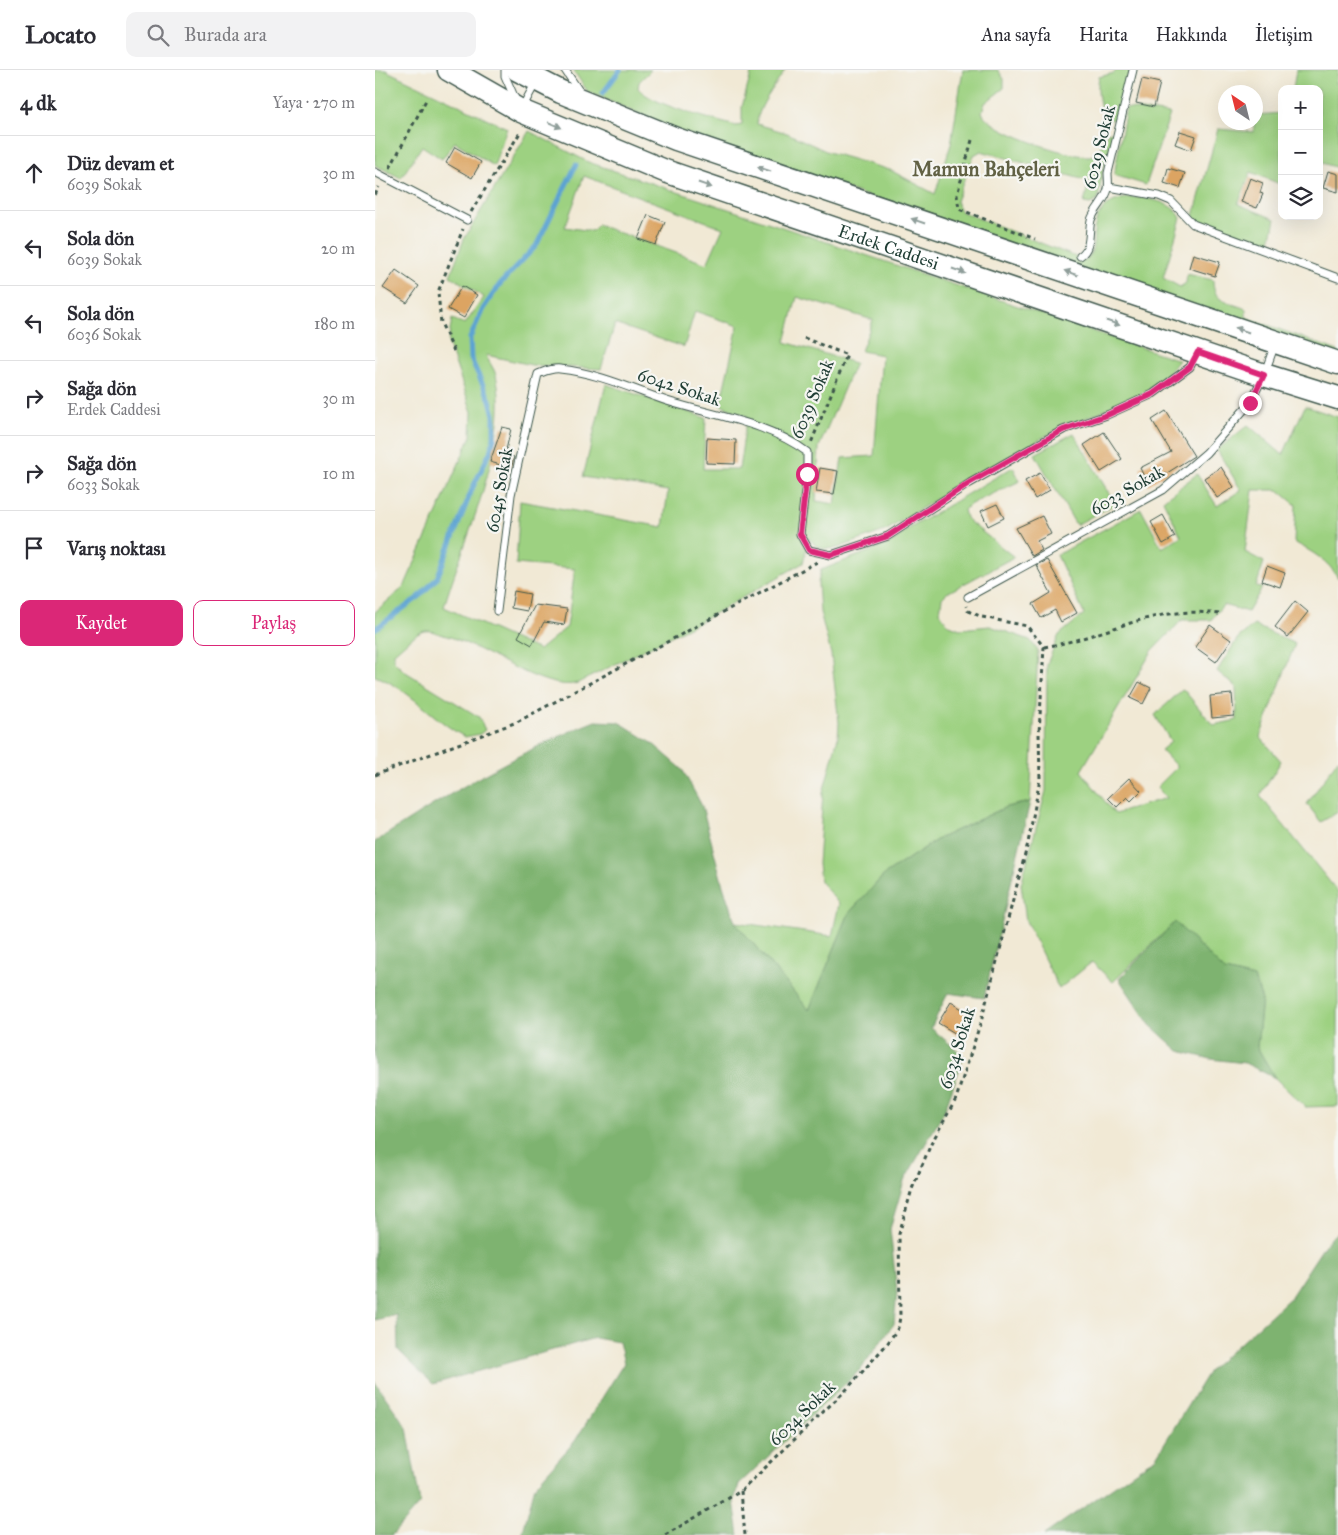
<!DOCTYPE html>
<html lang="tr">
<meta charset="utf-8">
<style>
body{margin:0;font-family:"IM FELL Great Primer",serif;background:#f2f2f3;color:#2b2b33}
.controls{position:absolute;right:15px;top:15px;display:grid;overflow:hidden;border-radius:10px;box-shadow:0 5px 20px #0002}
.controls button{width:45px;height:45px;display:grid;place-items:center;padding:0;border:0;border-bottom:1px solid #e1e1e2;background:#fff;color:#2b2b33;font:25px sans-serif}
.compass{position:absolute;left:843px;top:15px;width:45px;height:45px;border-radius:50%;background:#fff;box-shadow:0 5px 20px #0002;rotate:325deg}
.stop{position:absolute;width:15px;height:15px;margin:-11px;border:4px solid #db2777;border-radius:50%;background:#fff}
.stop.end{background:#db2777;border-color:#fff;box-shadow:0 1px 5px #0008}
.list{margin:0;padding:0;list-style:none}
h2{display:flex;justify-content:space-between;align-items:center;height:65px;margin:0;padding:0 20px;font-size:21px}
h2 small{font-size:16px;font-weight:400;color:#7c7c81}
.list li{display:grid;grid-template-columns:32px 1fr auto;gap:15px;align-items:center;box-sizing:border-box;height:75px;padding:0 20px;border-top:1px solid #e1e1e2}
.list b{display:block;font-size:19px;white-space:nowrap}
.list p{margin:0;font-size:16px;white-space:nowrap;color:#7c7c81}
.list em{font-size:16px;font-style:normal;color:#7c7c81}
.actions{display:flex;gap:10px;padding:15px 20px}
.actions a{flex:1;padding:11px 0;border:1px solid #db2777;border-radius:10px;text-align:center;font-size:18px;color:#db2777}
.actions .main{background:#db2777;color:#fff}
.icon{flex:none;width:28px;height:28px;fill:none;stroke:currentColor;stroke-width:2;stroke-linecap:round;stroke-linejoin:round}
.map{position:relative;flex:none;width:963px;height:1465px;overflow:hidden}
header{display:flex;align-items:center;gap:30px;box-sizing:border-box;height:70px;padding:0 25px;background:#fff;border-bottom:1px solid #e1e1e2}
header strong{font-size:24px}
nav{display:flex;gap:28px;margin-inline-start:auto;font-size:18px}
.search{width:350px;height:45px;background:#f2f2f3;display:flex;align-items:center;gap:12px;box-sizing:border-box;padding:0 18px;border-radius:10px;color:#7c7c81;font-size:19px}
main{display:flex}
aside{flex:1;background:#fff}
.map>svg:first-child{display:block}
.green{fill:#9dd181;stroke:#5e875a;fill-rule:evenodd}
.forest{fill:#7eb36f;stroke:#4e7852}
.lines{fill:none;stroke-linecap:round;stroke-linejoin:round}
.stream{stroke:#5ba3d2;stroke-width:5}
.building{fill:#dca462}
.service-casing{stroke:#3e574c;stroke-width:9}
.primary-casing{stroke:#3e574c;stroke-width:25}
.path{stroke:#3e574c;stroke-width:3;stroke-dasharray:4 4;stroke-linecap:butt}
.service{stroke:#fff;stroke-width:7}
.primary{stroke:#fff;stroke-width:22}
.oneway{fill:#8f9e9a}
.route{stroke:#db2777;stroke-width:6}
.labels{text-anchor:middle;stroke-width:4.5;stroke-linejoin:round;paint-order:stroke}
.street-label{font-size:18px;fill:#1f3d34;stroke:#f6f6f2}
.quarter-label{font-size:20px;font-weight:bold;fill:#616144;stroke:#f6f6f2}
</style>
<header>
<strong>Locato</strong>
<div class="search"><svg class="icon" aria-label="search" viewBox="0 0 24 24"><circle cx="10" cy="10" r="6"/><path d="M15 15l6 6"/></svg>Burada ara</div>
<nav><a>Ana sayfa</a><a>Harita</a><a>Hakkında</a><a>İletişim</a></nav>
</header>
<main>
<aside>
<h2>4 dk<small>Yaya · 270 m</small></h2>
<ul class="list">
<li><svg class="icon" aria-label="ahead" viewBox="0 0 24 24"><path d="M12 20V5M6 11l6-6 6 6"/></svg><div><b>Düz devam et</b><p>6039 Sokak</p></div><em>30 m</em></li>
<li><svg class="icon" aria-label="left" viewBox="0 0 24 24"><path d="M17 20v-9H6M10 6l-5 5 5 5"/></svg><div><b>Sola dön</b><p>6039 Sokak</p></div><em>20 m</em></li>
<li><svg class="icon" aria-label="left" viewBox="0 0 24 24"><path d="M17 20v-9H6M10 6l-5 5 5 5"/></svg><div><b>Sola dön</b><p>6036 Sokak</p></div><em>180 m</em></li>
<li><svg class="icon" aria-label="right" viewBox="0 0 24 24"><path d="M7 20v-9h11M14 6l5 5-5 5"/></svg><div><b>Sağa dön</b><p>Erdek Caddesi</p></div><em>30 m</em></li>
<li><svg class="icon" aria-label="right" viewBox="0 0 24 24"><path d="M7 20v-9h11M14 6l5 5-5 5"/></svg><div><b>Sağa dön</b><p>6033 Sokak</p></div><em>10 m</em></li>
<li><svg class="icon" aria-label="arrive" viewBox="0 0 24 24"><path d="M6 21V4h12l-3 4 3 4H6"/></svg><div><b>Varış noktası</b></div></li>
</ul>
<div class="actions"><a class="main">Kaydet</a><a>Paylaş</a></div>
</aside>
<div class="map">
<svg width="963" height="1465" viewBox="0 0 963 1465">
<rect width="100%" height="100%" fill="#f6f6f2"/>
<filter id="ink" filterUnits="userSpaceOnUse"><feTurbulence type="fractalNoise" baseFrequency=".02" numOctaves="2"/><feDisplacementMap in="SourceGraphic" scale="10" xChannelSelector="R" yChannelSelector="G"/><feConvolveMatrix kernelMatrix="1 2 1 2 8 2 1 2 1" color-interpolation-filters="sRGB"/></filter>
<filter id="wash" filterUnits="userSpaceOnUse"><feTurbulence type="fractalNoise" baseFrequency=".0096" numOctaves="4" result="noise"/><feDisplacementMap in="SourceGraphic" scale="20" xChannelSelector="R" yChannelSelector="G"/><feGaussianBlur stdDeviation="1.12" result="paint"/><feColorMatrix in="noise" values="0 0 0 0 0 0 0 0 0 0 0 0 0 0 0 0 0 1.4 0 .05"/><feComposite in="paint" operator="in"/></filter>
<g filter="url(#wash)">
<rect width="100%" height="100%" fill="#f1e9d5"/>
<path class="green" d="M 0,0 L 10,0 L 132,58 L 119,96 L 80,72 L 67,89 L 47,76 L 26,108 L 0,95 Z
M 198,0 L 276,0 L 264,12 L 263,18 C 276,35 339,50 361,56 L 367,55 L 367,37 L 377,0 L 410,0 C 401,16 383,35 382,54 L 412,63 L 453,82 L 515,100 L 560,124 L 576,74 L 588,0 L 623,0 L 629,9 L 629,18 L 610,33 L 607,42 C 612,60 693,87 713,86 C 717,86 720,85 723,82 L 733,62 L 738,63 L 740,66 L 728,98 L 723,130 L 715,134 L 709,133 L 713,115 L 710,110 L 606,81 L 599,85 L 581,131 L 585,141 L 711,191 C 719,181 718,174 719,162 C 722,131 748,124 774,129 C 786,131 801,137 806,148 L 788,208 L 805,217 L 811,213 L 812,204 L 838,210 C 838,233 852,231 871,239 L 871,247 L 963,281 L 963,289 L 305,61 L 213,22 Z
M 742,0 L 756,0 L 744,49 L 730,50 C 725,37 721,21 724,7 L 739,3 Z
M 921,0 L 963,0 L 961,14 L 963,15 L 963,98 L 944,92 L 944,19 L 918,19 Z
M 751,38 L 795,44 L 771,115 L 739,105 Z
M 907,43 L 907,115 L 876,102 L 863,134 L 900,149 L 894,176 L 818,149 L 843,59 L 878,62 L 881,45 Z
M 154,61 L 213,92 L 804,290 L 789,309 L 766,324 L 676,363 L 576,420 L 512,460 L 463,478 L 451,479 L 442,477 L 434,468 L 428,493 L 328,550 L 203,613 C 170,624 104,573 68,565 C 62,563 56,560 50,561 C 38,564 28,576 19,583 L 19,591 L 29,601 L 104,647 L 110,660 L 105,664 L 90,667 C 59,651 34,618 0,606 L 0,542 L 29,517 L 96,366 L 97,342 L 73,272 L 77,249 L 90,254 L 109,227 L 75,206 L 89,169 ZM 209,106 L 348,158 L 332,194 L 223,155 L 217,161 L 190,157 ZM 422,227 L 498,250 L 486,281 L 507,285 L 499,386 L 467,388 L 460,434 L 441,431 L 444,377 L 480,293 L 410,272 ZM 320,241 L 363,256 L 345,335 L 372,346 L 364,399 L 328,399 L 331,348 L 231,314 L 208,407 L 293,421 L 288,457 L 145,431 L 141,494 L 200,499 L 192,557 L 164,580 L 69,537 C 87,474 137,369 121,305 C 119,298 113,291 111,285 L 157,295 L 226,299 L 240,254 L 309,277 Z
M 930,336 L 963,347 L 963,508 C 953,490 937,482 919,472 L 921,435 L 903,420 L 878,420 L 870,482 L 889,492 L 881,517 L 887,518 L 873,542 L 848,535 L 836,550 L 807,550 L 777,581 L 706,701 L 740,744 L 791,728 L 782,717 L 802,697 L 786,680 L 796,672 L 780,645 L 808,619 L 838,655 L 862,650 L 861,617 L 842,601 L 863,568 L 879,555 L 920,574 L 885,667 L 906,691 L 885,726 L 963,822 L 963,1036 L 930,1037 L 900,1008 L 882,977 L 887,930 L 879,908 L 850,901 L 800,852 L 738,912 L 717,892 L 684,919 L 651,851 L 646,814 L 671,721 L 672,594 L 684,565 L 709,544 L 682,485 L 766,439 L 787,478 L 806,466 L 788,430 L 822,404 L 842,436 L 866,420 L 842,380 L 873,355 L 908,385 Z
M 699,363 L 740,434 L 701,455 L 660,384 Z
M 638,397 L 645,411 L 594,435 L 589,440 L 591,448 L 596,453 L 639,487 L 572,523 L 567,528 L 565,542 L 572,554 L 585,559 L 615,556 L 655,570 L 663,581 L 655,732 L 631,737 L 563,769 L 509,805 L 474,843 L 434,940 L 360,852 L 457,866 L 464,834 L 445,811 L 443,794 L 448,723 L 463,667 L 464,653 L 456,584 L 445,542 L 443,513 L 446,500 L 516,473 L 535,458 Z
M 963,689 L 963,742 L 946,752 L 932,734 Z"/>
<path class="forest" d="M 220,651 L 244,652 L 277,673 L 307,699 L 327,736 L 348,816 L 360,852 L 434,940 L 474,843 L 509,805 L 563,769 L 631,737 L 655,732 L 609,928 L 573,923 L 556,958 L 589,986 L 569,1042 L 529,1111 L 515,1159 L 522,1222 L 519,1254 L 484,1301 L 364,1414 L 359,1431 L 364,1465 L 147,1465 L 160,1416 L 200,1371 L 249,1293 L 244,1272 L 220,1268 L 58,1314 L 23,1280 L 22,1245 L 0,1250 L 0,772 C 70,726 142,682 220,651 Z
M 800,852 L 850,901 L 879,908 L 887,930 L 882,977 L 900,1008 L 870,993 L 836,989 L 804,981 L 775,955 L 744,909 Z
M 963,1162 L 963,1465 L 669,1465 L 781,1387 L 834,1301 L 915,1228 L 953,1170 Z
M 0,1312 L 32,1358 L 45,1433 L 17,1465 L 0,1465 Z"/>
<g class="lines">
<path class="stream" d="M 228,23 L 245,0
M 0,559 L 44,527 L 62,508 L 98,417 L 115,382 L 119,368 L 119,345 L 115,330 L 96,289 L 95,268 L 108,239 L 125,214 L 161,176 L 201,95"/>
</g>
<g id="blocks">
<path class="building" d="M 767,9 L 785,13 L 779,37 L 761,33 Z
M 805,61 L 821,66 L 816,80 L 800,74 Z
M 80,77 L 106,92 L 97,108 L 71,93 Z
M 793,98 L 810,103 L 805,118 L 789,113 Z
M 953,101 L 963,104 L 963,122 L 948,118 Z
M 875,108 L 888,113 L 885,123 L 888,124 L 882,138 L 866,132 Z
M 273,145 L 290,152 L 281,175 L 263,169 Z
M 818,184 L 845,192 L 840,206 L 814,198 Z
M 21,200 L 44,216 L 32,233 L 8,218 Z
M 87,216 L 102,225 L 89,248 L 73,239 Z
M 791,341 L 819,386 L 773,415 L 765,398 L 796,382 L 777,350 Z
M 127,357 L 136,359 L 130,384 L 139,387 L 136,398 L 115,392 Z
M 729,362 L 747,389 L 726,402 L 709,375 Z
M 332,368 L 361,370 L 360,394 L 331,393 Z
M 846,397 L 859,417 L 842,428 L 829,408 Z
M 445,398 L 463,401 L 459,424 L 441,422 Z
M 665,403 L 675,420 L 660,429 L 650,411 Z
M 622,434 L 629,448 L 613,456 L 606,441 Z
M 788,445 L 800,467 L 788,474 L 776,452 Z
M 667,446 L 676,464 L 662,471 L 667,480 L 657,486 L 641,458 Z
M 672,490 L 702,543 L 686,552 L 680,540 L 666,548 L 658,534 L 676,523 L 661,495 Z
M 892,496 L 910,503 L 905,517 L 887,511 Z
M 139,521 L 155,524 L 152,541 L 136,538 Z
M 920,531 L 933,542 L 913,567 L 900,557 Z
M 160,535 L 192,539 L 189,555 L 169,552 L 157,575 L 143,567 Z
M 835,555 L 856,570 L 841,592 L 820,577 Z
M 764,612 L 776,618 L 768,634 L 755,628 Z
M 857,624 L 859,646 L 837,648 L 835,626 Z
M 754,708 L 766,721 L 756,731 L 752,727 L 742,737 L 733,728 Z
M 576,932 L 595,944 L 583,965 L 563,953 Z"/>
</g>
</g>
<g filter="url(#ink)">
<use href="#blocks" fill-opacity="0" stroke="#3e574c" stroke-width="1"/>
<g class="lines">
<defs>
<path id="service" d="M 130,0 L 130,6 L 141,31
M 190,0 L 206,24
M 147,38 L 161,12
M 0,102 L 92,150
M 734,117 L 784,126 L 796,131 L 818,154 L 963,208
M 705,186 C 717,178 713,163 716,150 C 720,138 731,130 733,119 C 734,114 733,108 733,103 L 758,0
M 593,527 L 788,420 L 831,383 L 875,333 L 889,305 L 900,274
M 122,541 L 136,425 L 163,304 C 171,301 177,298 185,299 C 223,303 257,319 292,331 C 339,346 392,352 432,382 L 432,404 L 425,464 L 434,480 L 456,485 L 513,466 L 595,413 L 688,360 L 732,345 L 778,324 L 815,297 L 821,285"/>
<g id="primary">
<path id="s1" d="M 74,0 L 146,41 L 290,101 L 889,305 L 963,328"/>
<path d="M 143,0 L 186,22 L 301,69 L 963,293"/>
</g>
</defs>
<use href="#service" class="service-casing"/>
<use href="#primary" class="primary-casing"/>
<path class="path" d="M 597,70 L 582,125 L 584,139 L 660,169
M 15,98 L 51,30
M 0,125 L 4,117
M 96,142 L 146,61
M 429,268 L 472,285 L 436,373
M 79,281 L 66,253 L 63,222 L 88,159
M 669,577 C 732,567 778,534 844,544
M 0,705 L 142,652 L 442,492
M 366,1421 L 370,1465
M 290,1465 L 366,1421 L 472,1319 L 512,1274 L 523,1258 L 525,1247 L 524,1164 L 537,1119 L 556,1074 L 581,1029 L 607,948 L 653,773 L 665,709 L 664,663 L 669,577 L 652,556 L 607,547 L 593,541 L 591,536"/>
<use href="#service" class="service"/>
<use href="#primary" class="primary"/>
</g>
<defs><path id="oneway-solid" d="M-6-.8H1V-3.2L6.5 0L1 3.2V.8H-6Z" transform="scale(1.25)"/></defs>
<g class="oneway">
<use href="#oneway-solid" transform="translate(180 55) rotate(23)"/>
<use href="#oneway-solid" transform="translate(389 99) rotate(-161)"/>
<use href="#oneway-solid" transform="translate(330 115) rotate(19)"/>
<use href="#oneway-solid" transform="translate(543 151) rotate(-161)"/>
<use href="#oneway-solid" transform="translate(584 201) rotate(19)"/>
<use href="#oneway-solid" transform="translate(696 203) rotate(-161)"/>
<use href="#oneway-solid" transform="translate(738 253) rotate(19)"/>
<use href="#oneway-solid" transform="translate(867 260) rotate(-161)"/>
</g>
</g>
<g class="lines" filter="url(#ink)">
<path class="route" d="M 432,404 L 425,464 L 434,480 L 456,485 L 513,466 L 594,413 L 688,360 L 732,345 L 778,324 L 815,297 L 823,282 L 889,305 L 875,333"/>
</g>
<g class="labels">
<g class="street-label">
<text transform="translate(724 77) rotate(-76)" y="6">6029 Sokak</text>
<text dy="6" stroke="none"><textPath href="#s1" startOffset="475">Erdek Caddesi</textPath></text>
<text transform="translate(304 317) rotate(18)" y="6">6042 Sokak</text>
<text transform="translate(437 329) rotate(-67)" y="6">6039 Sokak</text>
<text transform="translate(124 420) rotate(-80)" y="6">6045 Sokak</text>
<text transform="translate(752 420) rotate(-30)" y="6">6033 Sokak</text>
<text transform="translate(582 978) rotate(-73)" y="6">6034 Sokak</text>
<text transform="translate(427 1343) rotate(-44)" y="6">6034 Sokak</text>
</g>
<g class="quarter-label">
<text x="611" y="106">Mamun Bahçeleri</text>
</g>
</g>
</svg>
<div class="controls">
<button>+</button>
<button>−</button>
<button><svg class="icon" aria-label="layers" viewBox="0 0 24 24"><path d="M12 4l9 5-9 5-9-5zM3 14l9 5 9-5"/></svg></button>
</div>
<svg class="compass" viewBox="-18 -18 36 36"><path d="M0-13l5 13h-10z" fill="#e53935"/><path d="M0 13l5-13h-10z" fill="#7c7c81"/></svg>
<div class="stop" style="left:432px;top:404px"></div>
<div class="stop end" style="left:875px;top:333px"></div>
</div>
</main>
